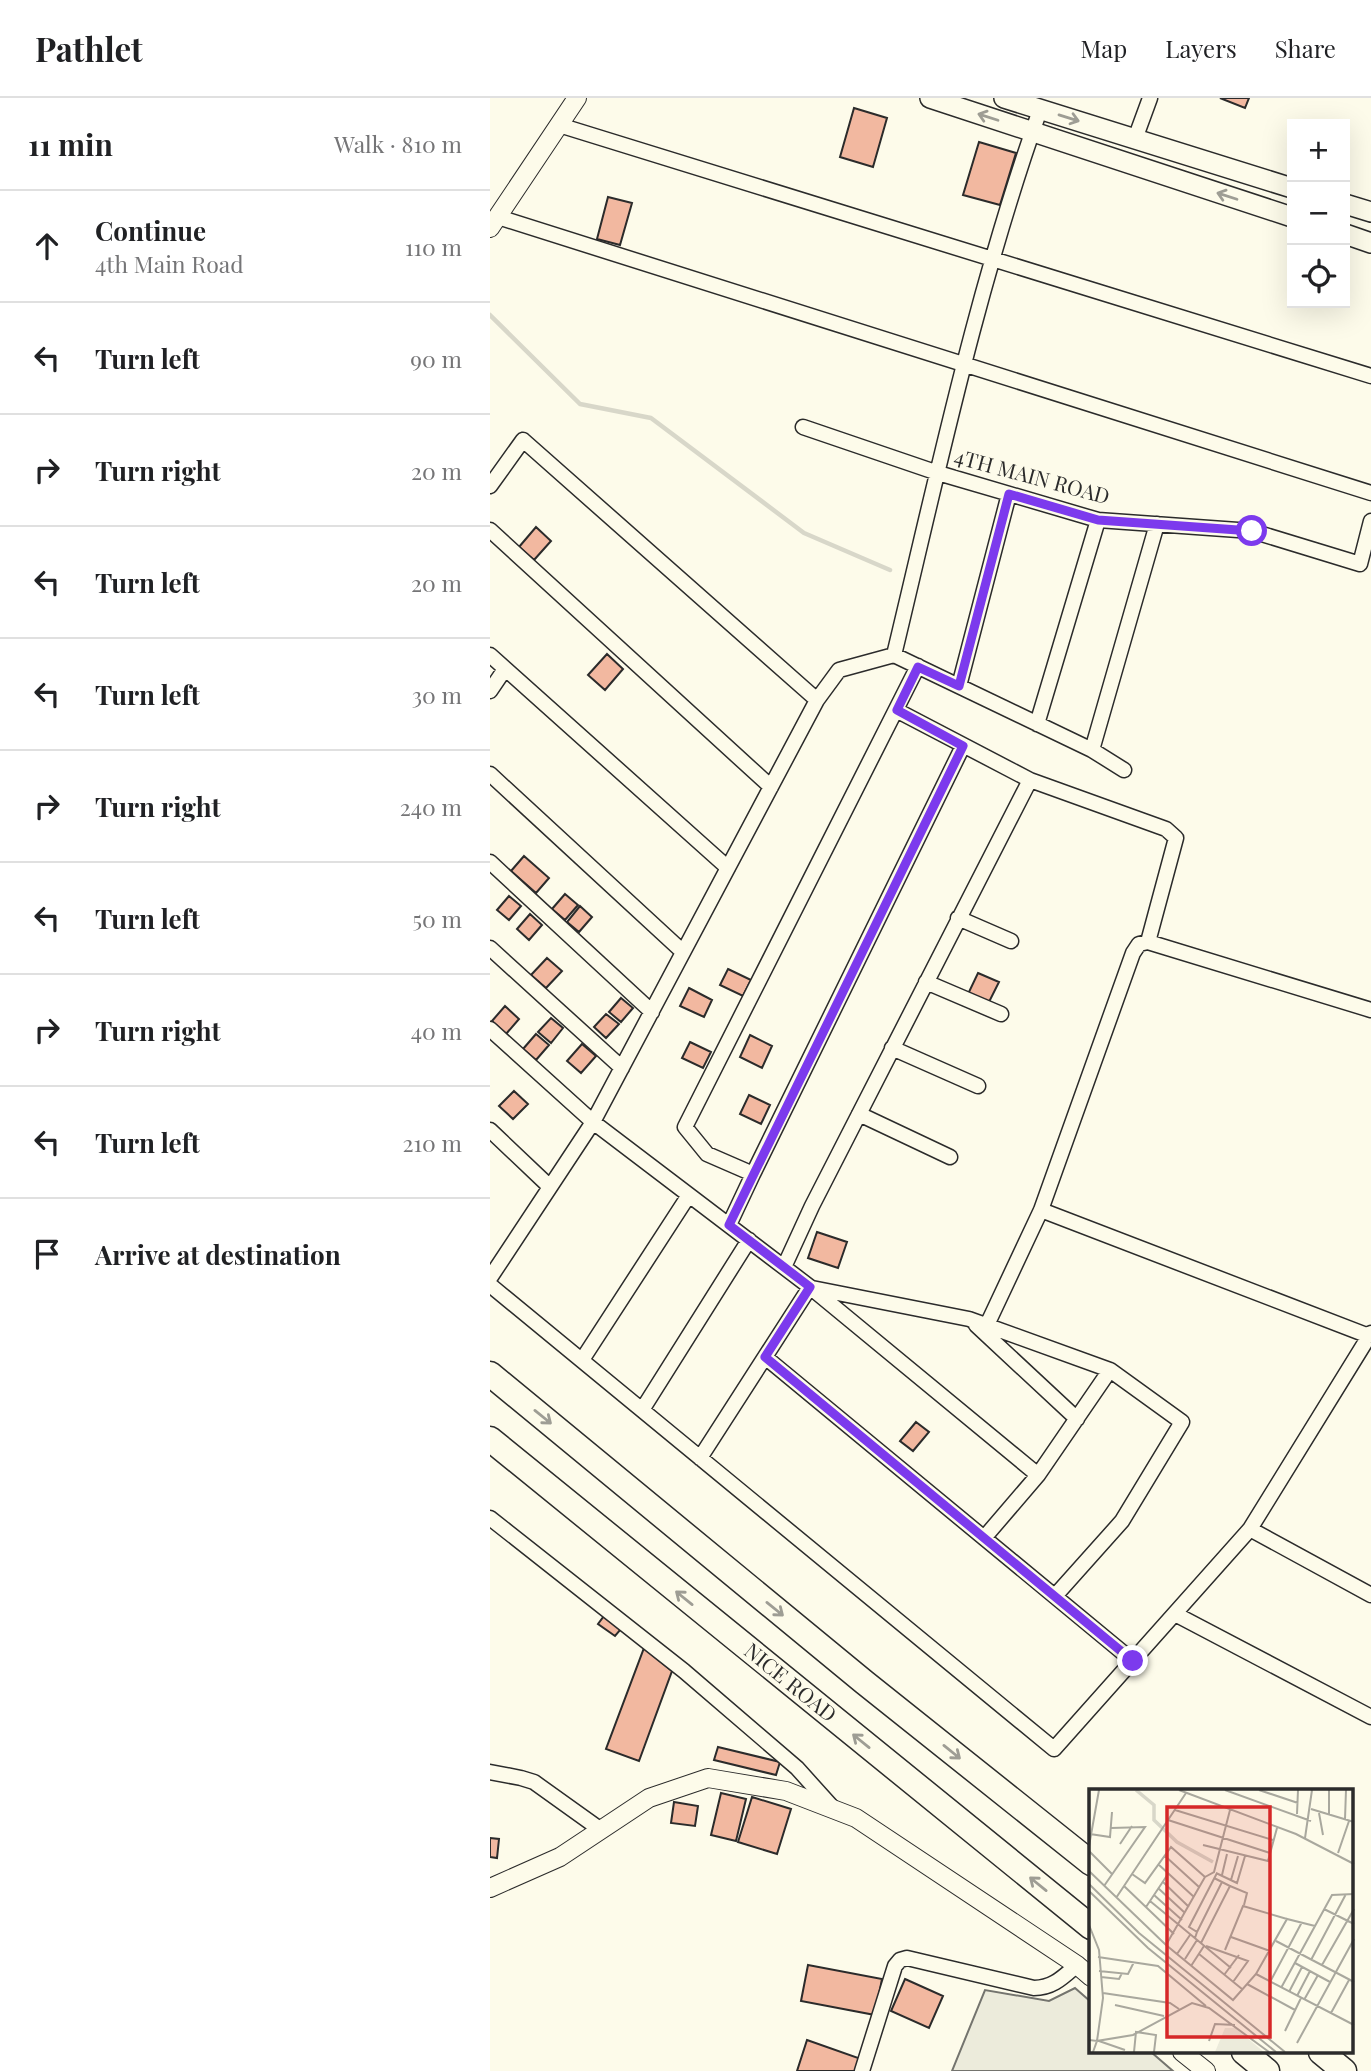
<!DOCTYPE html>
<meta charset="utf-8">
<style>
body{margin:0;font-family:"Playfair Display",serif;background:#f2f2f2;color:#202124}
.controls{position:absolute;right:21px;top:21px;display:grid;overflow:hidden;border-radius:0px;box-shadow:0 7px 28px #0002}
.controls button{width:63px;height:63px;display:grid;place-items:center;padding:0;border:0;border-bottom:2px solid #e0e0e0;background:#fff;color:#202124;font:35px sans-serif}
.stop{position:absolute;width:21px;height:21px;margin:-16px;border:5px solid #7c3aed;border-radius:50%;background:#fff}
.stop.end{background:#7c3aed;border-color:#fff;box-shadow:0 2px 7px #0008}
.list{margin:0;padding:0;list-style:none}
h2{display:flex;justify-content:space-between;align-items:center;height:91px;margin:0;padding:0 28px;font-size:30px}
h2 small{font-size:23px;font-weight:400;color:#757577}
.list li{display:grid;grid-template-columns:46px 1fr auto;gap:21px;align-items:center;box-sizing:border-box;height:112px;padding:0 28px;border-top:2px solid #e0e0e0}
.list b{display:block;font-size:26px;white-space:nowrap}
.list p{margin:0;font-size:23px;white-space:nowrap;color:#757577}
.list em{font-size:23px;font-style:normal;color:#757577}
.icon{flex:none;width:38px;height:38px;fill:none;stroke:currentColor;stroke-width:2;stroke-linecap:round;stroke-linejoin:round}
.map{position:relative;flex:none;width:881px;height:1973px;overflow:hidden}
header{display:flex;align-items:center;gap:42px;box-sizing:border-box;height:98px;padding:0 35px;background:#fff;border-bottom:2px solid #e0e0e0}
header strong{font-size:33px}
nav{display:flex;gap:38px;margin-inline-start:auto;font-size:24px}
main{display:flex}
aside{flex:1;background:#fff}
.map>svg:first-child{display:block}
.green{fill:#ecebdb;stroke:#74746e;stroke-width:2}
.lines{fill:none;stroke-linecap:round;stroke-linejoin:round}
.stream{stroke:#d8d7c9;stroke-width:4.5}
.building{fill:#f2b8a0;stroke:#2b2b2b;stroke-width:2}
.minor-casing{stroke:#2b2b2b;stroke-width:17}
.tertiary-casing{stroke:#2b2b2b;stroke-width:20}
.secondary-casing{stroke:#2b2b2b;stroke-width:22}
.motorway-casing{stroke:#2b2b2b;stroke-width:27}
.minor{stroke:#fdfbea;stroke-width:14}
.tertiary{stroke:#fdfbea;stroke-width:18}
.secondary{stroke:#fdfbea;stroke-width:19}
.motorway{stroke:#fdfbea;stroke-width:24}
.oneway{stroke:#9e9d94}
.route{stroke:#7c3aed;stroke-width:9}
.labels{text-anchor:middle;stroke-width:5;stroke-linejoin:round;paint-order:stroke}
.street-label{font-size:21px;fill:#2b2b2b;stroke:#fdfbea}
.inset-river{fill:none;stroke:#d8d7c9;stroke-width:3.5}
.inset-road{fill:none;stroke:#a9a89e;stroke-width:2}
.view{fill:#d62828;fill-opacity:0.15;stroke:#d62828;stroke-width:3.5}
.inset-edge{fill:none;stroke:#2b2b2b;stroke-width:3.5}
</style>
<header>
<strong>Pathlet</strong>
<nav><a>Map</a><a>Layers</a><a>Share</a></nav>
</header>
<main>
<aside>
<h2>11 min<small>Walk · 810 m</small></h2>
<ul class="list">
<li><svg class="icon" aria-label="ahead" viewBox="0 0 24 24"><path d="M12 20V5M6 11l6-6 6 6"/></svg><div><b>Continue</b><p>4th Main Road</p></div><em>110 m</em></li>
<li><svg class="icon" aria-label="left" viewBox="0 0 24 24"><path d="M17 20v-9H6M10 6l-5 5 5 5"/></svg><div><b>Turn left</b></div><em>90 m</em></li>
<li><svg class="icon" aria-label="right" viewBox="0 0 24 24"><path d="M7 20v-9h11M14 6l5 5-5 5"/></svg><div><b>Turn right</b></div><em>20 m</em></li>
<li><svg class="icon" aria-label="left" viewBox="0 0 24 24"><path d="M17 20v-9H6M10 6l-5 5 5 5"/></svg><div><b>Turn left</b></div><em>20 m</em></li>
<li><svg class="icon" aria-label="left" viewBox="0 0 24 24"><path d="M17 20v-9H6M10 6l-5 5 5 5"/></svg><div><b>Turn left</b></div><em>30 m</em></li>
<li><svg class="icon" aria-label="right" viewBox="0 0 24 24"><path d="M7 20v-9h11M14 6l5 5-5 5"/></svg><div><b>Turn right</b></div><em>240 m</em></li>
<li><svg class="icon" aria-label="left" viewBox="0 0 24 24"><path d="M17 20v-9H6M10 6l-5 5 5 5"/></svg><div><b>Turn left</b></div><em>50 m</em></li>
<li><svg class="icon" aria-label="right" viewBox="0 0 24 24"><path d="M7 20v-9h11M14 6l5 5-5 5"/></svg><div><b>Turn right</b></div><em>40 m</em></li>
<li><svg class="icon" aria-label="left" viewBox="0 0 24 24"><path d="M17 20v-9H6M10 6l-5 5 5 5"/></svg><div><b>Turn left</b></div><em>210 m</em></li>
<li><svg class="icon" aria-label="arrive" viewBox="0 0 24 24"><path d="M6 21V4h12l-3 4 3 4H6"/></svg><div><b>Arrive at destination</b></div></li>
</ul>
</aside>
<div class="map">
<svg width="881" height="1973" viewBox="0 0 881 1973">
<rect width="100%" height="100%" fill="#fdfbea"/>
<path class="green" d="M 585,1890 L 601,1904 L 601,1954 L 661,1954 L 683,1973 L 462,1973 L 495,1892 L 559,1903 Z"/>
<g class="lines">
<path class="stream" d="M 0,217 L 90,306 L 161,320 L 314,435 L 400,472"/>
</g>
<path class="building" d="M 730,0 L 759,0 L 755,10 Z
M 364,10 L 397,20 L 383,69 L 350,59 Z
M 489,44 L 526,55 L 510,107 L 473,97 Z
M 118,99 L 142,105 L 130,147 L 107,141 Z
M 46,429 L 61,443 L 44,462 L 29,449 Z
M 117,556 L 133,571 L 115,592 L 98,577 Z
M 34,758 L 59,780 L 46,795 L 21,773 Z
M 75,796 L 88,807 L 75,822 L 62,811 Z
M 19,798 L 31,808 L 19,822 L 7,812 Z
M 90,808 L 102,819 L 89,834 L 77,824 Z
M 40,816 L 52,827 L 39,842 L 27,831 Z
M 57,860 L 72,873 L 56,890 L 41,877 Z
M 238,871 L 261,882 L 253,898 L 230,887 Z
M 488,875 L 509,884 L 498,906 L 478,896 Z
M 199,890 L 222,902 L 214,919 L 190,908 Z
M 131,900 L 143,910 L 131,924 L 119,914 Z
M 15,908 L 29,921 L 16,936 L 2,923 Z
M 116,916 L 129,926 L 116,940 L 104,929 Z
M 61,920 L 73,930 L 61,945 L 48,934 Z
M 46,936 L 59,947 L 46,962 L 33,951 Z
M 260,937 L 282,948 L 272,970 L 250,959 Z
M 200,944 L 221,954 L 213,970 L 192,960 Z
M 92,946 L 106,958 L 91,975 L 77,963 Z
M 24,993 L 38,1006 L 23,1021 L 9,1008 Z
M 259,997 L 280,1007 L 271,1026 L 250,1016 Z
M 327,1134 L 357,1144 L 348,1170 L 318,1160 Z
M 426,1324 L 439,1334 L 423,1353 L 410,1343 Z
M 114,1518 L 131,1531 L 125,1538 L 108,1526 Z
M 154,1550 L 182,1573 L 149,1663 L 116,1651 Z
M 228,1649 L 290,1664 L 286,1677 L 224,1662 Z
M 231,1695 L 256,1701 L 246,1743 L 221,1737 Z
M 262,1699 L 301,1711 L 287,1756 L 248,1744 Z
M 184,1704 L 208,1708 L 205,1728 L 181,1725 Z
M 0,1740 L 9,1741 L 7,1760 L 0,1759 Z
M 318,1867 L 392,1881 L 385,1917 L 311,1903 Z
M 415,1881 L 453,1898 L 439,1930 L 401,1913 Z
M 317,1942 L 374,1962 L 370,1973 L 307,1973 Z"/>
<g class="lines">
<defs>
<path id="minor" d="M 69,27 L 881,278
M 645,41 L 660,0
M 8,119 L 881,395
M 313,329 L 448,375 L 608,422 L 762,433 L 870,466 L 881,423
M 0,388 L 33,342 L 327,602 L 103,1024 L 0,1180
M 0,432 L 281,689
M 0,557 L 238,770
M 404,557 L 602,652 L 667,426
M 469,588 L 519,396
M 0,593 L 15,571
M 327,602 L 349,572 L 404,557 C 448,374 487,189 550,12
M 547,626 L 608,422
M 602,652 L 634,672
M 0,676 L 193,854
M 540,682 L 676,731 L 686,740 L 658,844
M 0,764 L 162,914
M 468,820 L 521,843
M 0,850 L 132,970
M 436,884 L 511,916
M 0,931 L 103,1024 L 320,1189 L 548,1377
M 402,950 L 488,988
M 369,1016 L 460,1059
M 0,1032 L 60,1089
M 263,1076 L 473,648
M 551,1112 L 879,1238
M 239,1127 L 263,1076 L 217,1056 L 195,1029 L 428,568
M 294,1169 L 322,1108 L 540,682 L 406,612
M 0,1187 L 564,1651 L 760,1431 L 881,1235
M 322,1190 L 479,1221 L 620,1272 L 692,1324 L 632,1423 L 565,1498
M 486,1227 L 587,1321
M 497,1227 L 551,1112 L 643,855 L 649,846 L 658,844 L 881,912
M 275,1259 L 643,1563
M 92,1262 L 199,1097
M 152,1312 L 259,1142
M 210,1360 L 320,1189
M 0,1420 L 194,1573 L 307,1670 L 343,1710
M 760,1431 L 881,1497
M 494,1440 L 548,1377 L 620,1272
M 685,1516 L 881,1619
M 0,1674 L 31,1680 L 44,1684 L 111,1732
M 372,1973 L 405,1868 L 410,1862 L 417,1860 L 544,1890 C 563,1890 573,1879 587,1867"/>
<path id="tertiary" d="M 0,130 L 87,0
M 0,1790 L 70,1759 L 159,1700 L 218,1680 L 296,1693 L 366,1720 L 587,1867 L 601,1879
M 692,1954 L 716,1973"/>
<path id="secondary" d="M 440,0 L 802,119
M 514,0 L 802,90
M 855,106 L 881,114
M 855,136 L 881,145"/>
<path id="motorway" d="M 0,1276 L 374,1584 L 601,1765
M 0,1341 L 601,1829
M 754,1954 L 777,1973
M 831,1954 L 854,1973"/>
</defs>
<use href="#minor" class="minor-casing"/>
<use href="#tertiary" class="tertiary-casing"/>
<use href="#secondary" class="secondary-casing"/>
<use href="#motorway" class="motorway-casing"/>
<use href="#minor" class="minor"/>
<use href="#tertiary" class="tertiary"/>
<use href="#secondary" class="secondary"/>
<use href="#motorway" class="motorway"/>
</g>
<defs><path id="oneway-shaft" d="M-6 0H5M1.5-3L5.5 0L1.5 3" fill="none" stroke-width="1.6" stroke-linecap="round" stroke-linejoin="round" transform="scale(1.75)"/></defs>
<g class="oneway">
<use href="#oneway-shaft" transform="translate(498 19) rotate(-162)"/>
<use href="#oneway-shaft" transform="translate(579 20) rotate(17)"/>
<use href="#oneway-shaft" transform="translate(737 98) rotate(-162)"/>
<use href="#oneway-shaft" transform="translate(53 1319) rotate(39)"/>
<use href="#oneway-shaft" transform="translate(194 1500) rotate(-141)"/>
<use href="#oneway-shaft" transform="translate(285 1511) rotate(39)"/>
<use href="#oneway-shaft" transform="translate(371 1643) rotate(-141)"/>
<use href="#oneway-shaft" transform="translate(462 1654) rotate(39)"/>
<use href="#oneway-shaft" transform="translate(548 1786) rotate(-141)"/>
</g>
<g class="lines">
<path class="route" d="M 643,1563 L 275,1259 L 320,1189 L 239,1127 L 473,648 L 407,612 L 428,569 L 469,588 L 519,396 L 608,422 L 762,433"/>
</g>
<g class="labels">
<g class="street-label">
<text transform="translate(542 379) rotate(15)" y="7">4TH MAIN ROAD</text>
<text transform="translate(300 1585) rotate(39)" y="7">NICE ROAD</text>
</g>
</g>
<g transform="translate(599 1691)">
<rect width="264" height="264" fill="#fdfbea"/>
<path d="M 136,239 L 146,239 L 175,263 L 126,263 Z" fill="#ecebdb"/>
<path class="inset-river" d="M 47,1 L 65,16 L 65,31 L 88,53 L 124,73"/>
<path class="inset-road" d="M 90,1 L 207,45 L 265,75M 136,1 L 222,32M 170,1 L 209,14M 222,20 L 265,33M 86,21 L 184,51M 230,24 L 234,46M 208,25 L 209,1M 240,26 L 240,1M 256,30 L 257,1M 79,31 L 181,64M 1,45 L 21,48 L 23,23M 216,49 L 223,1M 31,55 L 43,37M 114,56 L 179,72 L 188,39M 0,57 L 10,1M 0,62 L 23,85M 249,64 L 260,32M 75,66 L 110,98M 69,75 L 105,108M 0,82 L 77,156 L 144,211 L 167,185 L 198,130 L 226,137M 127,84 L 148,94 L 156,67M 43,85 L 56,94 L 82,58 L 116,88 L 77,156M 133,86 L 138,65M 116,88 L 125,83 L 141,21M 142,91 L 149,67M 74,93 L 100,118M 0,95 L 50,144 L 196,263M 15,97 L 56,38 L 22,39M 35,97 L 85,145M 141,97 L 158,104 L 155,116M 69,99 L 96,124M 0,102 L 59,159 L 187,263M 65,106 L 93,131M 27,109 L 97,4M 61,112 L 142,179M 57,118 L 79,85M 235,120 L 265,135M 0,136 L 10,161 L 14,209 L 8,252 L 0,251M 108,143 L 133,93M 142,148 L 181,162M 106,149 L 108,143 L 100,138 L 128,84M 187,152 L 265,193M 112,154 L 141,97 L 125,89M 117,157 L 159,172 L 144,193M 136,161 L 154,117 L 198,130M 88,165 L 101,146M 110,165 L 153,200M 9,168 L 69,177 L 117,217M 96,170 L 108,151M 222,171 L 257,105M 206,174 L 241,193M 233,176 L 265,120M 102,177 L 115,157M 10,182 L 39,185 L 45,173M 167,185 L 265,236M 135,186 L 150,166M 12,188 L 30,190 L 33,184M 181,193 L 213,133M 158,195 L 206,221M 192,199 L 243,106 L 265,105M 200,203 L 213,178M 14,204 L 81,214 L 90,220M 208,207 L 221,182M 215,211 L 229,186M 26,216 L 75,227M 242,224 L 260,191M 196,242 L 212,209M 10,252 L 36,261M 120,252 L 126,235 L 146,236M 208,254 L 265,150M 4,263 L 8,252 L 44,246 L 103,214 L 120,219 L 180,263M 45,263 L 47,243 L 67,246 L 65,263"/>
<path class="view" d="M 78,18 L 181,18 L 181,248 L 78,248 Z"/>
<rect width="264" height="264" class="inset-edge"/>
</g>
</svg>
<div class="controls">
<button>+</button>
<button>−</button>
<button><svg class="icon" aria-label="locate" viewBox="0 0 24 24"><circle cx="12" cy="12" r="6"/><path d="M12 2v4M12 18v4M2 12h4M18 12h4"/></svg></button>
</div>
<div class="stop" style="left:762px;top:433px"></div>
<div class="stop end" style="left:643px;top:1563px"></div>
</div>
</main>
